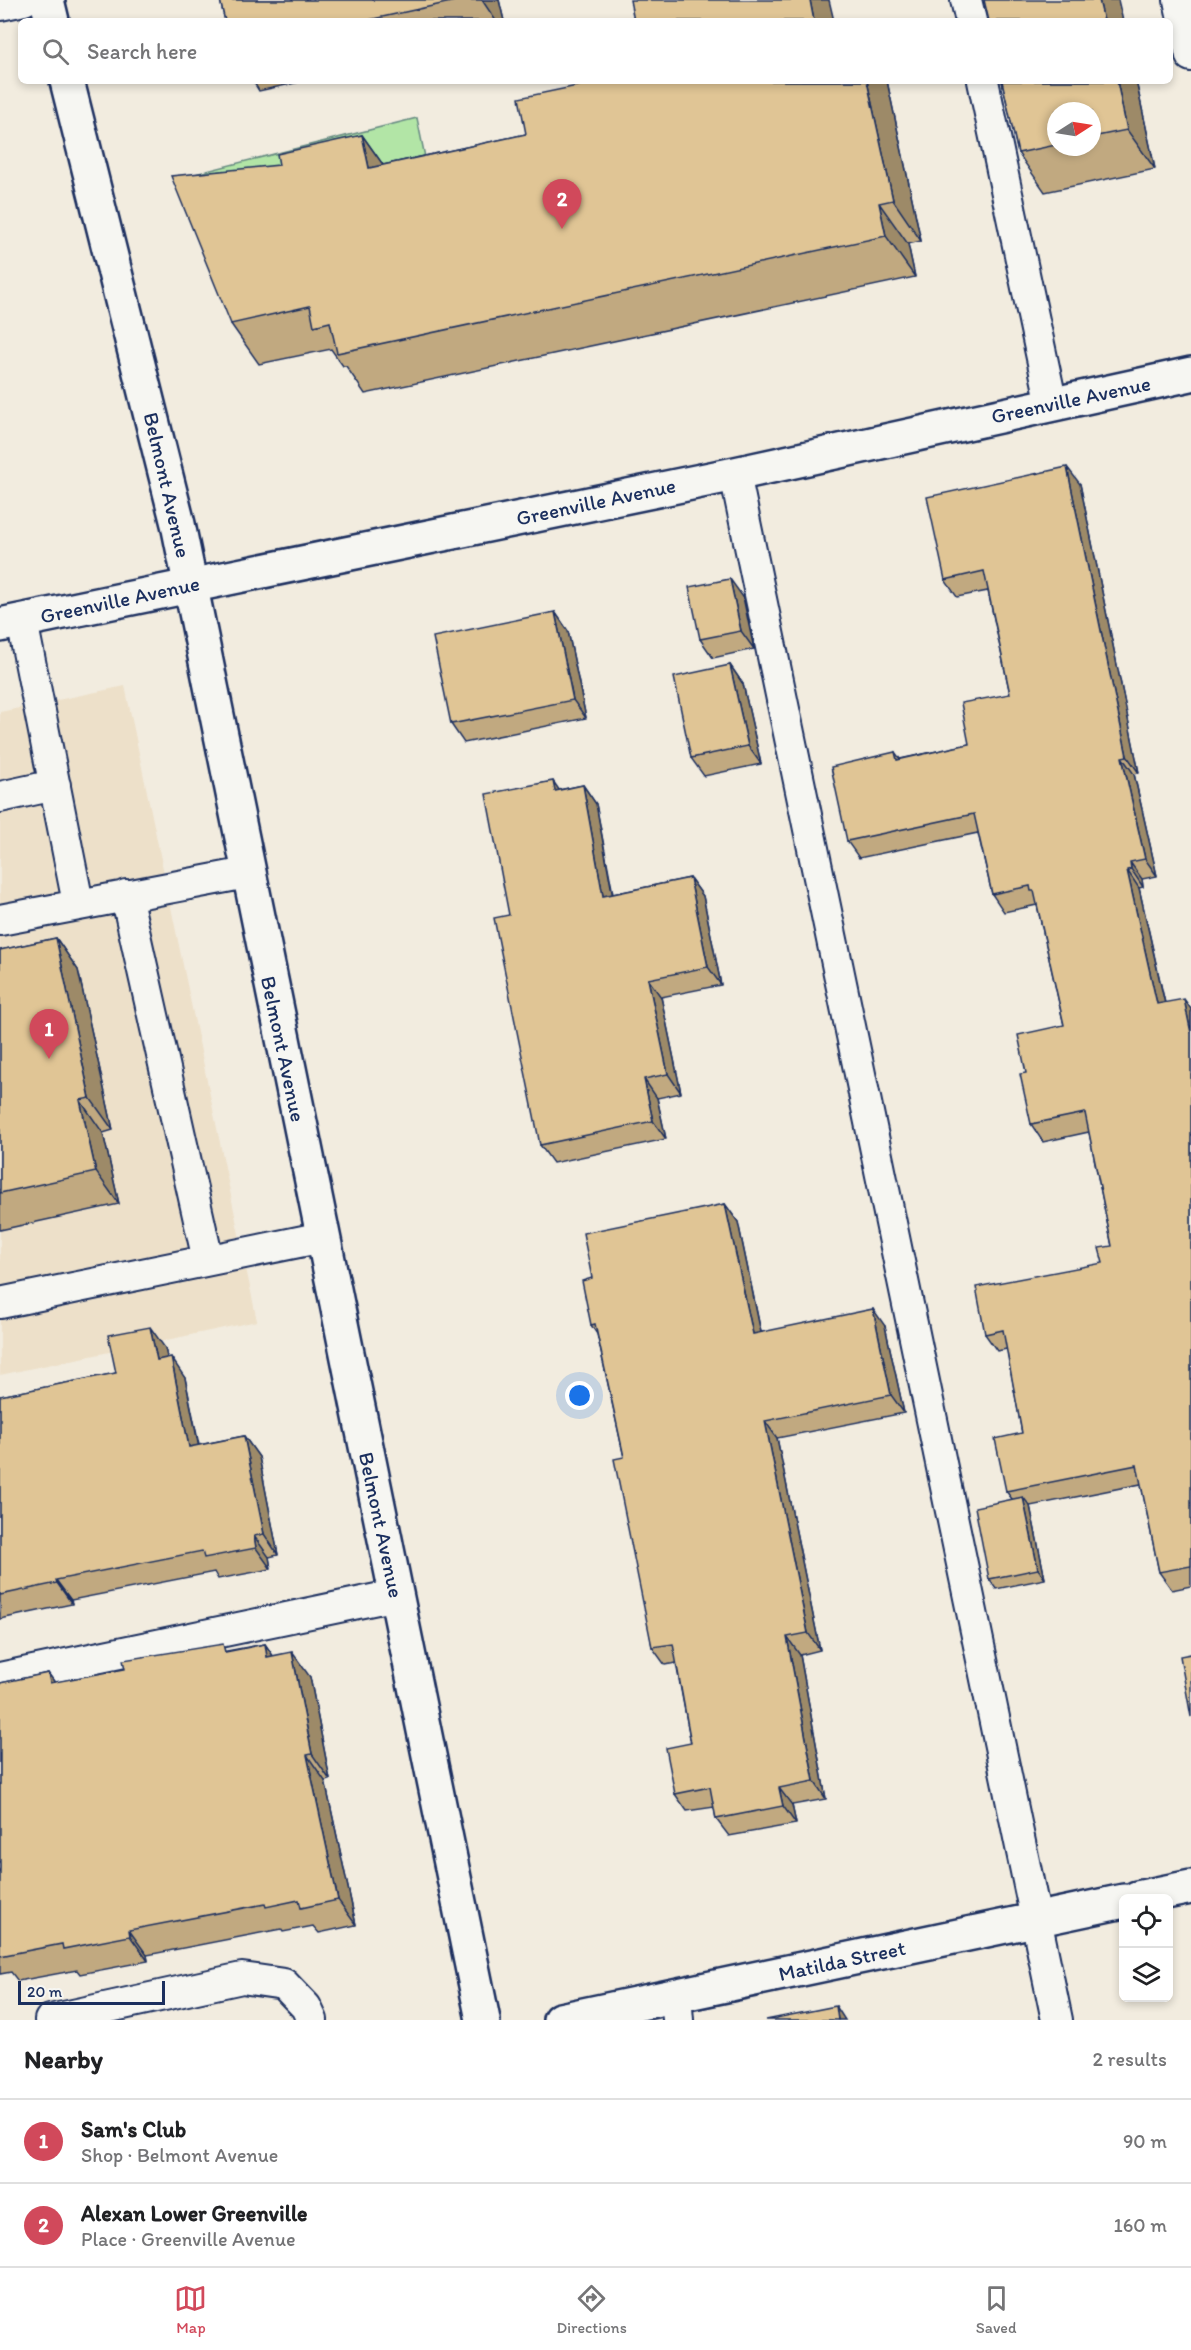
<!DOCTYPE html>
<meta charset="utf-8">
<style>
body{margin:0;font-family:Itim,sans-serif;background:#f6f6f6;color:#202124}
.controls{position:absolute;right:18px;bottom:18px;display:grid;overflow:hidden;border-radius:9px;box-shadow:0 3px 9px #0003}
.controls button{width:54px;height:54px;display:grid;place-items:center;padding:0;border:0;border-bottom:2px solid #e0e0e0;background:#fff;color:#202124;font:30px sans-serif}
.compass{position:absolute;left:1047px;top:102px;width:54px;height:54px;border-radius:50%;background:#fff;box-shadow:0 3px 9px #0003;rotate:78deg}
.scale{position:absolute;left:18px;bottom:15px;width:147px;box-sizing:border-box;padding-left:6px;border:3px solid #1b2f5e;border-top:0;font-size:16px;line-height:21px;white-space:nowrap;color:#1b2f5e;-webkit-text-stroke:4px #f6f6f2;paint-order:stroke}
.you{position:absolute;left:580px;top:1396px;width:21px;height:21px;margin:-15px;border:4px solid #fff;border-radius:50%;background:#1a73e8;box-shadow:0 0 0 9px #1a73e833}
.badge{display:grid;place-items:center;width:39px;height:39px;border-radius:50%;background:#d1495b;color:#fff;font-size:20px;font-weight:700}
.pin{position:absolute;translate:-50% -50px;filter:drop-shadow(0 2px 3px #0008)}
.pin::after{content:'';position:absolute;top:32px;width:21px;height:18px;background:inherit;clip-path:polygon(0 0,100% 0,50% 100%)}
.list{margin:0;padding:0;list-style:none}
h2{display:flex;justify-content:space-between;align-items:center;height:78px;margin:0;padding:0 24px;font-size:26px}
h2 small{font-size:20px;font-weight:400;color:#757577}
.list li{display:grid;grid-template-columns:39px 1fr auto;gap:18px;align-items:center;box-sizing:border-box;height:84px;padding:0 24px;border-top:2px solid #e0e0e0}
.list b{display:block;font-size:22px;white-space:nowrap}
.list p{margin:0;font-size:20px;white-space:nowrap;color:#757577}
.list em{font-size:20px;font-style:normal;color:#757577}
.icon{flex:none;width:33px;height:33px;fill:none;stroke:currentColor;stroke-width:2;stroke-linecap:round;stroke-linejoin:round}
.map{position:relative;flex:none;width:1191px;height:2020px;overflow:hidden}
.search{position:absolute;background:#fff;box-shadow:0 3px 9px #0003;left:18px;right:18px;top:18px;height:66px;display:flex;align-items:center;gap:15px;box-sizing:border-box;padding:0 21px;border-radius:9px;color:#757577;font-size:22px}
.sheet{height:246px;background:#fff}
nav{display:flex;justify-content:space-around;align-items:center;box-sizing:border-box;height:84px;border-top:2px solid #e0e0e0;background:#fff;font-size:16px;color:#757577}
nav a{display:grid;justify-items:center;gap:3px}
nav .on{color:#d1495b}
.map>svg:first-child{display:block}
.built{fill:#ede0c9}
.green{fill:#b2e5a6;stroke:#668a82;stroke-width:1.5}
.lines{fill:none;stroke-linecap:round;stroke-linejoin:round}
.lane-casing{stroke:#1b2f5e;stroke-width:34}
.street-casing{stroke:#1b2f5e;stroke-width:38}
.secondary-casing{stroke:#1b2f5e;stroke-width:38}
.lane{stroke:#f6f6f2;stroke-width:30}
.street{stroke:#f6f6f2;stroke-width:33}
.secondary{stroke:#f6f6f2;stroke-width:33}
.wall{fill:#c1a980;stroke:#1b2f5e;stroke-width:1.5;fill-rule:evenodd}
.shaded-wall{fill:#9d8a68;stroke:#1b2f5e;stroke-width:1.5}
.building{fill:#e0c595;stroke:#1b2f5e;stroke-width:1.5}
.labels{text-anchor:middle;stroke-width:4.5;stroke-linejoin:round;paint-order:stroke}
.street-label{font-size:21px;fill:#1b2f5e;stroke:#f6f6f2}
</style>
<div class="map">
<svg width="1191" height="2020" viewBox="0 0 1191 2020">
<rect width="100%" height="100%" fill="#f2ecdf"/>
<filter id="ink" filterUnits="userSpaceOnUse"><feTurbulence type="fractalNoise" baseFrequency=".0167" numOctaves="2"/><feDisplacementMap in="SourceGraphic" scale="12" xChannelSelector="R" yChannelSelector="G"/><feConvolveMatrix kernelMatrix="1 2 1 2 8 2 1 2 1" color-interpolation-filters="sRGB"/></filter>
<g filter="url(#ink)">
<path class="built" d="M 125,686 L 257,1321 L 0,1375 L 0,712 Z"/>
<path class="green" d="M 417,118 L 426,162 L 200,216 L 187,176 Z"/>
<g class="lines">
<defs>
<path id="lane" d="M 966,0 L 971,21
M 1179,0 L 1191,56
M 0,5 L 24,0
M 983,81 L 1052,405
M 735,474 L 1057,2020
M 22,621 L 78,903
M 0,797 L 55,785
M 126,895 L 208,1260
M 0,920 L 247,873
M 0,1303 L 323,1237
M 0,1678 L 396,1595
M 676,1996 L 678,2020
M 50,2020 L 242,1978 L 284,1984 L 306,2007 L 312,2020"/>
<path id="street" d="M 47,0 L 52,21
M 67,81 L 178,524 L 483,2020"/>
<path id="secondary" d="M 0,625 L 735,474 L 1191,374
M 1137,1898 L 1191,1887
M 560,2020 L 1124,1901"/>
</defs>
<use href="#lane" class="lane-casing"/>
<use href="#street" class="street-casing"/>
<use href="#secondary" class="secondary-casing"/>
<use href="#lane" class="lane"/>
<use href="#street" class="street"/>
<use href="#secondary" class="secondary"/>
</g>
<path class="wall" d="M 220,0 L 499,0 L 504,21 L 225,21 Z
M 253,81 L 304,81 L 259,91 Z
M 601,81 L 887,81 L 921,241 L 908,244 L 915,277 L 365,394 L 346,366 L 343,366 L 331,349 L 259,364 L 231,324 L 279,165 L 362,135 L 383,165 L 526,134 Z
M 1002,81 L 1136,81 L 1155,169 L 1045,192 L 1018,153 ZM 1056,111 L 1092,111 L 1092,147 L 1056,147 Z
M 1080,484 L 1139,773 L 1134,774 L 1157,876 L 1142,879 L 1143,887 L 1139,888 L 1165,1003 L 1191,1009 L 1191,1586 L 1172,1590 L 1159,1572 L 1141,1484 L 1030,1506 L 1045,1579 L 996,1589 L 989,1579 L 1012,1499 L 1006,1491 L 1022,1433 L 1007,1349 L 997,1351 L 985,1334 L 1103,1263 L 1112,1246 L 1089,1132 L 1043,1142 L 1031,1124 L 1026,1073 L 1064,1025 L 1037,905 L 1004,912 L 992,894 L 978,833 L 859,858 L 847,841 L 895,752 L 900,759 L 969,744 L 1010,694 L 988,591 L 957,597 L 945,580 Z
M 743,597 L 754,649 L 713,658 L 700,639 Z
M 555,612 L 568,631 L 586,718 L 464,743 L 451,724 Z
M 730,665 L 743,684 L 761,764 L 704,776 L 691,758 Z
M 583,785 L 596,804 L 613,894 L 690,878 L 703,896 L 721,985 L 661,997 L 681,1093 L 657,1098 L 666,1139 L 553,1163 L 540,1145 L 509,915 L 559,790 Z
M 56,938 L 78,970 L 113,1130 L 103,1133 L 119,1204 L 0,1230 L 0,950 Z
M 725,1204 L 738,1222 L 761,1332 L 885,1326 L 904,1413 L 777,1438 L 820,1650 L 800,1655 L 826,1799 L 792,1805 L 796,1824 L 729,1836 L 716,1819 L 714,1807 L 687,1811 L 675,1794 L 691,1743 L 676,1663 L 665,1665 L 652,1647 L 624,1457 L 597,1334 L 591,1325 L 592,1278 Z
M 165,1348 L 167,1358 L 185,1378 L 199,1445 L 244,1436 L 259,1457 L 278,1555 L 269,1557 L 271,1569 L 218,1579 L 214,1572 L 71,1600 L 72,1604 L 0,1619 L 0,1396 L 116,1373 Z
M 265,1644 L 273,1656 L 310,1677 L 330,1780 L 325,1781 L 356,1925 L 319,1933 L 313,1926 L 283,1932 L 281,1929 L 147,1955 L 148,1961 L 80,1974 L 77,1970 L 18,1981 L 11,1972 L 0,1974 L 0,1683 L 48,1673 L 55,1683 Z"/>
<path class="shaded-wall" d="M 482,0 L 499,0 L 504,21 L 496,21 Z
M 810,0 L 829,0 L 834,21 L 814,21 Z
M 1099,0 L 1118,0 L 1123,21 L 1104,21 Z
M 867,81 L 887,81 L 921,241 L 893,200 Z
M 1117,81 L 1136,81 L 1155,169 L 1127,130 Z
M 362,135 L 391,176 L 369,168 Z
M 879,203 L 908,244 L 915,277 L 886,236 Z
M 1067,467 L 1080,484 L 1139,773 L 1127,756 Z
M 730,579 L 743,597 L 754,649 L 741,631 Z
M 555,612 L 568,631 L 586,718 L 573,700 Z
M 730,665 L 743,684 L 761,764 L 748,746 Z
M 1122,757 L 1134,774 L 1157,876 L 1145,859 Z
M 553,781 L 566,800 L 555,791 Z
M 583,785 L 596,804 L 616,914 L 603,896 Z
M 1130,862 L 1142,879 L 1143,887 L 1131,869 Z
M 1127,870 L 1139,888 L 1169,1022 L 1157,1004 Z
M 690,878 L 703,896 L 721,985 L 708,967 Z
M 56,938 L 78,970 L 113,1130 L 90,1098 Z
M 648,979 L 661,997 L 681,1093 L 668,1074 Z
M 1184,999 L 1191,1009 L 1191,1033 Z
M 644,1079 L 657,1098 L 666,1139 L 653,1121 Z
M 80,1100 L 103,1133 L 119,1204 L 96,1172 Z
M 725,1204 L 738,1222 L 765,1352 L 753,1334 Z
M 873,1309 L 885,1326 L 904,1413 L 891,1395 Z
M 150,1327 L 165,1348 L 172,1380 L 157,1360 Z
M 171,1357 L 185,1378 L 203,1468 L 189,1447 Z
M 765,1421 L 777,1438 L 820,1650 L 808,1633 Z
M 244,1436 L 259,1457 L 278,1555 L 264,1534 Z
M 1023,1497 L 1030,1506 L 1045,1579 L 1038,1569 Z
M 254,1536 L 269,1557 L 271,1569 L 256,1548 Z
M 56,1580 L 71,1600 L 72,1604 L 57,1583 Z
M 787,1637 L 800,1655 L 826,1799 L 814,1781 Z
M 265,1644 L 282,1669 L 267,1657 Z
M 292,1652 L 310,1677 L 330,1780 L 312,1754 Z
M 48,1673 L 66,1698 L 50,1683 Z
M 307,1755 L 325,1781 L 356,1925 L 338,1900 Z
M 779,1788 L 792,1805 L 796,1824 L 783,1806 Z
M 129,1930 L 147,1955 L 148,1961 L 130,1936 Z
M 836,2006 L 845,2020 L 838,2020 Z"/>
<path class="building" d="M 220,0 L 460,0 L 364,21 L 225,21 Z
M 630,0 L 810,0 L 814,21 L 634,21 Z
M 984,0 L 1099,0 L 1104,21 L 989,21 Z
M 601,81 L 867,81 L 893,200 L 879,203 L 886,236 L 337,353 L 330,322 L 314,326 L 310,306 L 231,324 L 171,176 L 279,165 L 277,154 L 362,135 L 369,168 L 526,134 L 519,98 Z
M 1002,81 L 1117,81 L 1127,130 L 1092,137 L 1092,111 L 1056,111 L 1056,145 L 1018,153 Z
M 1067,467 L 1127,756 L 1122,757 L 1145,859 L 1130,862 L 1131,869 L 1127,870 L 1157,1004 L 1184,999 L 1191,1033 L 1191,1566 L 1159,1572 L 1137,1465 L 1006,1491 L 995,1439 L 1022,1433 L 1003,1330 L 985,1334 L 976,1287 L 1103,1263 L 1099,1248 L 1112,1246 L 1085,1113 L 1031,1124 L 1020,1074 L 1026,1073 L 1018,1035 L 1064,1025 L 1034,891 L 1031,891 L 1030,886 L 992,894 L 974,814 L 847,841 L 831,767 L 895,752 L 897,760 L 969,744 L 961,703 L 1010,694 L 984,571 L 945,580 L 927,497 Z
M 730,579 L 741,631 L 700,639 L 689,587 Z
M 555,612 L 573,700 L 451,724 L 433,637 Z
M 730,665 L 748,746 L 691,758 L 674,677 Z
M 553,781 L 555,791 L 583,785 L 603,896 L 690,878 L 708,967 L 648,979 L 668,1074 L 644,1079 L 653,1121 L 540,1145 L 494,918 L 509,915 L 486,794 Z
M 56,938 L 90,1098 L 80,1100 L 96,1172 L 0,1193 L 0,950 Z
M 725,1204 L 753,1334 L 873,1309 L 891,1395 L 765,1421 L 808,1633 L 787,1637 L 814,1781 L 779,1788 L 783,1806 L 716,1819 L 710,1787 L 675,1794 L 666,1748 L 691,1743 L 673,1644 L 652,1647 L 614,1459 L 624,1457 L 595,1324 L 591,1325 L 582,1281 L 592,1278 L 583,1233 Z
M 150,1327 L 157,1360 L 171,1357 L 189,1447 L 244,1436 L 264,1534 L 254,1536 L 256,1548 L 204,1558 L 202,1551 L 56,1580 L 57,1583 L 0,1595 L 0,1396 L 116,1373 L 108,1335 Z
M 1023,1497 L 1038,1569 L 989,1579 L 975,1507 Z
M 223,1644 L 225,1652 L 265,1644 L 267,1657 L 292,1652 L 312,1754 L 307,1755 L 338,1900 L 301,1908 L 299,1900 L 266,1907 L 265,1904 L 129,1930 L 130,1936 L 63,1949 L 62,1944 L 0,1956 L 0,1683 L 48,1673 L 50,1683 L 125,1669 L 123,1660 Z
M 1191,1654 L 1191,1717 L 1180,1656 Z
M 836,2006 L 838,2020 L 766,2020 Z"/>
</g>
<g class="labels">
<g class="street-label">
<text transform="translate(1071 400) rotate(-12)" y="7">Greenville Avenue</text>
<text transform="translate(167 485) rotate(77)" y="7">Belmont Avenue</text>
<text transform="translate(596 502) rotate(-12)" y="7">Greenville Avenue</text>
<text transform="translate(120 600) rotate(-12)" y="7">Greenville Avenue</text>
<text transform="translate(283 1049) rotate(78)" y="7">Belmont Avenue</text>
<text transform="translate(381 1525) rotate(78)" y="7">Belmont Avenue</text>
<text transform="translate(842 1961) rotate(-12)" y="7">Matilda Street</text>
</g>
</g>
</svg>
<div class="controls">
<button><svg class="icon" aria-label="locate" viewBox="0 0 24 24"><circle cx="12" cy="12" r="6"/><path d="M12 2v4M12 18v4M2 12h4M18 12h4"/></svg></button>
<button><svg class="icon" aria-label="layers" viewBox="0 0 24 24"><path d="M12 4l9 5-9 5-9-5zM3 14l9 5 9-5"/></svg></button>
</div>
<svg class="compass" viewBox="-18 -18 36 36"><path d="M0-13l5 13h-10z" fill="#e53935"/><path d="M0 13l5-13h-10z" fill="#757577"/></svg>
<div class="scale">20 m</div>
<div class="you"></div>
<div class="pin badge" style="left:49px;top:1059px">1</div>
<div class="pin badge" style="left:562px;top:229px">2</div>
<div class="search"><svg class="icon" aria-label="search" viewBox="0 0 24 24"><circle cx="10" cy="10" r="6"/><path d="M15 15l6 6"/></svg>Search here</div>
</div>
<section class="sheet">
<h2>Nearby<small>2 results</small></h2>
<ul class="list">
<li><span class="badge">1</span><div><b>Sam's Club</b><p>Shop · Belmont Avenue</p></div><em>90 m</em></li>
<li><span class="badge">2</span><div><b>Alexan Lower Greenville</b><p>Place · Greenville Avenue</p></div><em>160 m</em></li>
</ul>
</section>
<nav>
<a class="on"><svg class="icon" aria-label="map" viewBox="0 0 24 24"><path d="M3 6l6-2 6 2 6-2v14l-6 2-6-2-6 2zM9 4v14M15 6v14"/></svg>Map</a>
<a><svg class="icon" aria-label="directions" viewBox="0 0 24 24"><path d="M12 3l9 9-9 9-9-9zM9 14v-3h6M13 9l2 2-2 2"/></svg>Directions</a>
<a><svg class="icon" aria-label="saved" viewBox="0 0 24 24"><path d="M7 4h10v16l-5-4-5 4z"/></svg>Saved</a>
</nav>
